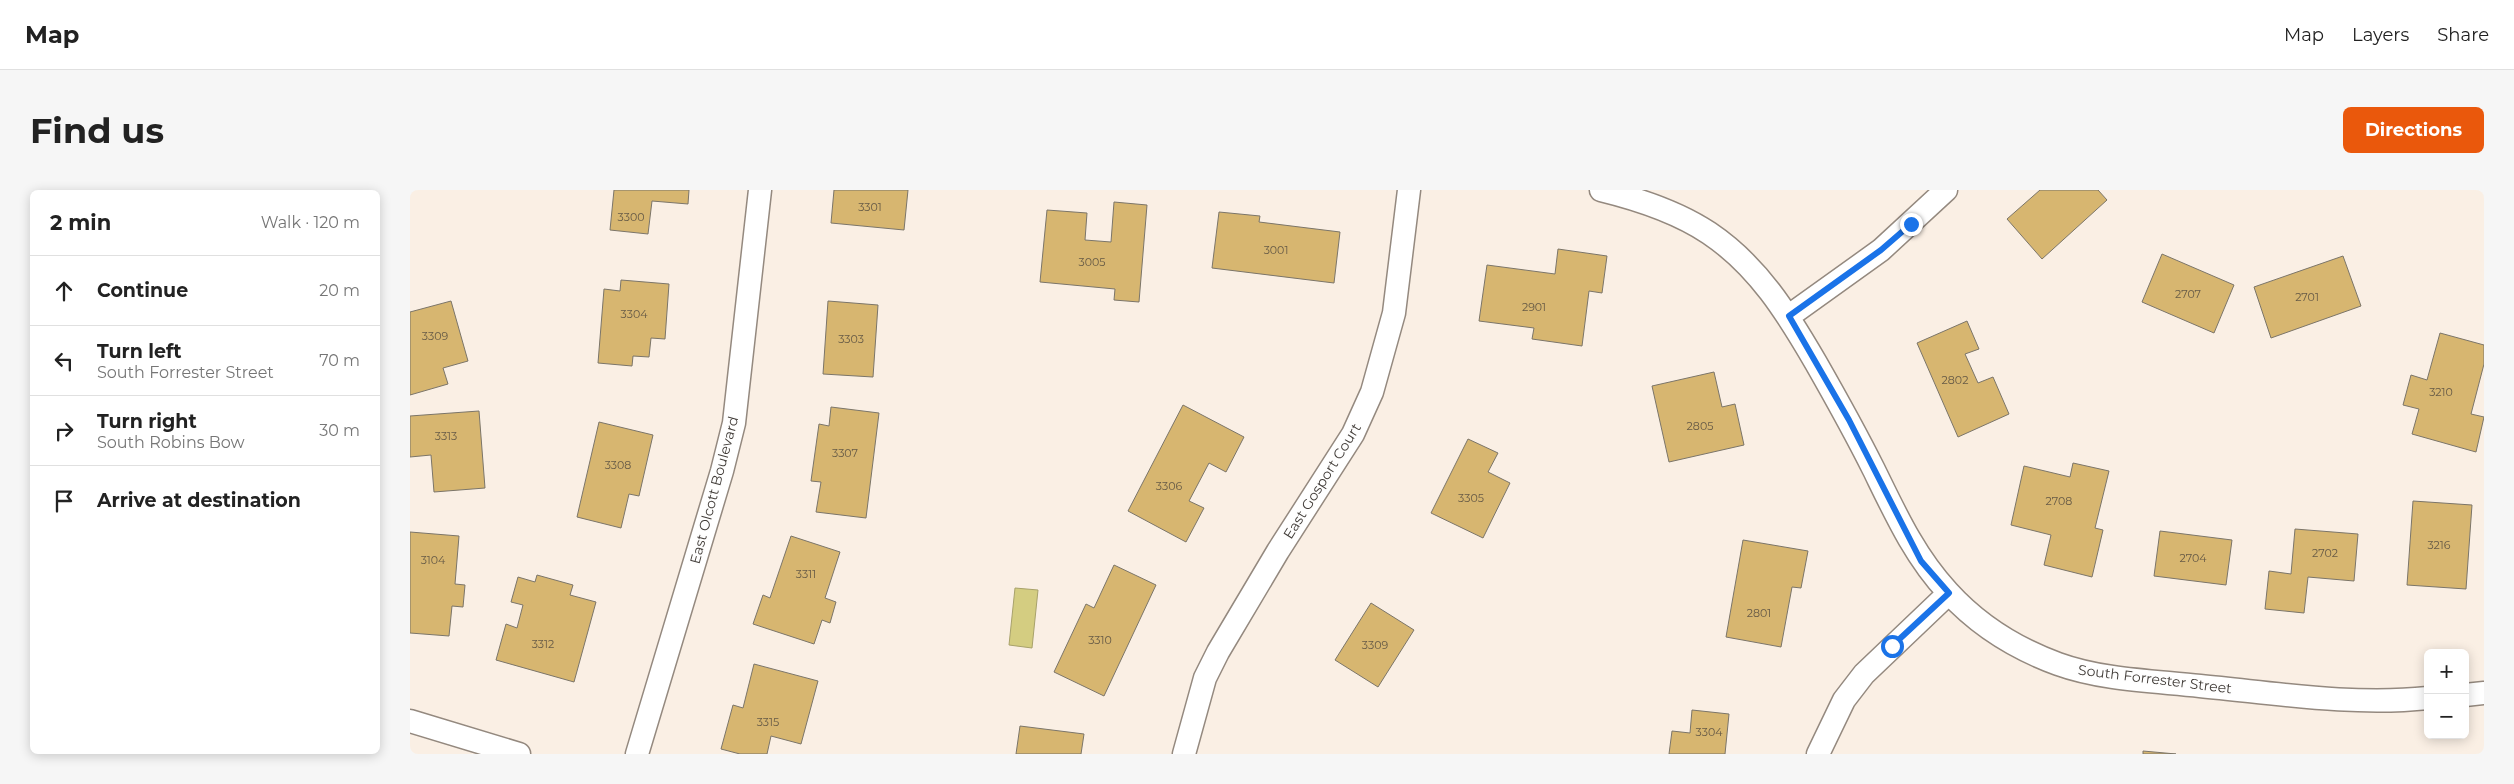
<!DOCTYPE html>
<meta charset="utf-8">
<style>
body{margin:0;font-family:Montserrat,sans-serif;background:#f6f6f6;color:#222}
.controls{position:absolute;right:15px;bottom:15px;display:grid;overflow:hidden;border-radius:8px;box-shadow:0 2px 12px #0003}
.controls button{width:45px;height:45px;display:grid;place-items:center;padding:0;border:0;border-bottom:1px solid #e0e0e0;background:#fff;color:#222;font:25px sans-serif}
.stop{position:absolute;width:15px;height:15px;margin:-11px;border:4px solid #1a73e8;border-radius:50%;background:#fff}
.stop.end{background:#1a73e8;border-color:#fff;box-shadow:0 1px 5px #0008}
.list{margin:0;padding:0;list-style:none}
h2{display:flex;justify-content:space-between;align-items:center;height:65px;margin:0;padding:0 20px;font-size:21px}
h2 small{font-size:16px;font-weight:400;color:#767676}
.list li{display:grid;grid-template-columns:32px 1fr auto;gap:15px;align-items:center;box-sizing:border-box;height:70px;padding:0 20px;border-top:1px solid #e0e0e0}
.list b{display:block;font-size:19px;white-space:nowrap}
.list p{margin:0;font-size:16px;white-space:nowrap;color:#767676}
.list em{font-size:16px;font-style:normal;color:#767676}
.icon{flex:none;width:28px;height:28px;fill:none;stroke:currentColor;stroke-width:2;stroke-linecap:round;stroke-linejoin:round}
.map{position:relative;flex:none;width:2074px;height:564px;overflow:hidden;border-radius:8px}
header{display:flex;align-items:center;gap:30px;box-sizing:border-box;height:70px;padding:0 25px;background:#fff;border-bottom:1px solid #e0e0e0}
header strong{font-size:24px}
nav{display:flex;gap:28px;margin-inline-start:auto;font-size:18px}
.intro{display:flex;align-items:center;justify-content:space-between;box-sizing:border-box;height:120px;padding:0 30px}
h1{margin:0;font-size:35px}
.button{padding:12px 22px;border-radius:8px;background:#ea580c;color:#fff;font-size:18px;font-weight:700}
main{display:flex;gap:30px;padding:0 30px}
aside{flex:1;background:#fff;border-radius:8px;box-shadow:0 2px 12px #0003}
.map>svg:first-child{display:block}
.water{fill:#d4cd81;stroke:#a8a26b}
.building{fill:#d7b670;stroke:#7b7569}
.lines{fill:none;stroke-linecap:round;stroke-linejoin:round}
.street-casing{stroke:#94897f;stroke-width:25}
.street{stroke:#fff;stroke-width:22}
.route{stroke:#1a73e8;stroke-width:6}
.labels{text-anchor:middle;stroke-width:4;stroke-linejoin:round;paint-order:stroke}
.number-label{font-size:11px;fill:#665a46}
.street-label{font-size:14px;fill:#413c38;stroke:#fefefe}
</style>
<header>
<strong>Map</strong>
<nav><a>Map</a><a>Layers</a><a>Share</a></nav>
</header>
<div class="intro"><h1>Find us</h1><a class="button">Directions</a></div>
<main>
<aside>
<h2>2 min<small>Walk · 120 m</small></h2>
<ul class="list">
<li><svg class="icon" aria-label="ahead" viewBox="0 0 24 24"><path d="M12 20V5M6 11l6-6 6 6"/></svg><div><b>Continue</b></div><em>20 m</em></li>
<li><svg class="icon" aria-label="left" viewBox="0 0 24 24"><path d="M17 20v-9H6M10 6l-5 5 5 5"/></svg><div><b>Turn left</b><p>South Forrester Street</p></div><em>70 m</em></li>
<li><svg class="icon" aria-label="right" viewBox="0 0 24 24"><path d="M7 20v-9h11M14 6l5 5-5 5"/></svg><div><b>Turn right</b><p>South Robins Bow</p></div><em>30 m</em></li>
<li><svg class="icon" aria-label="arrive" viewBox="0 0 24 24"><path d="M6 21V4h12l-3 4 3 4H6"/></svg><div><b>Arrive at destination</b></div></li>
</ul>
</aside>
<div class="map">
<svg width="2074" height="564" viewBox="0 0 2074 564">
<rect width="100%" height="100%" fill="#faefe4"/>
<path class="water" d="M 605,398 L 628,400 L 622,458 L 599,455 Z"/>
<path class="building" d="M 204,0 L 279,0 L 278,14 L 242,11 L 238,44 L 200,40 Z
M 424,0 L 498,0 L 494,40 L 421,33 Z
M 1630,0 L 1688,0 L 1697,10 L 1632,69 L 1597,29 Z
M 704,12 L 737,15 L 729,112 L 704,110 L 705,99 L 630,92 L 637,20 L 677,23 L 675,50 L 701,52 Z
M 809,22 L 850,26 L 849,32 L 930,42 L 924,93 L 802,78 Z
M 1148,59 L 1197,66 L 1192,103 L 1179,101 L 1172,156 L 1122,149 L 1124,138 L 1069,131 L 1077,75 L 1145,84 Z
M 1752,64 L 1824,95 L 1804,143 L 1732,112 Z
M 1933,66 L 1951,116 L 1861,148 L 1844,97 Z
M 211,90 L 259,94 L 255,149 L 241,148 L 239,167 L 223,166 L 222,176 L 188,173 L 194,99 L 210,101 Z
M 41,111 L 58,171 L 33,178 L 38,194 L 0,205 L 0,122 Z
M 418,111 L 468,115 L 463,187 L 413,184 Z
M 1557,131 L 1569,159 L 1555,164 L 1568,193 L 1583,187 L 1599,224 L 1548,247 L 1507,153 Z
M 2030,143 L 2074,155 L 2074,174 L 2061,224 L 2074,227 L 2066,262 L 2002,244 L 2009,219 L 1993,215 L 2001,185 L 2017,190 Z
M 1304,182 L 1312,217 L 1325,214 L 1334,255 L 1259,272 L 1242,196 Z
M 773,215 L 834,247 L 816,282 L 799,273 L 779,311 L 794,318 L 776,352 L 718,321 Z
M 421,217 L 469,223 L 456,328 L 406,322 L 411,292 L 401,291 L 409,234 L 419,236 Z
M 69,221 L 75,298 L 24,302 L 21,265 L 0,267 L 0,226 Z
M 189,232 L 243,245 L 229,306 L 219,304 L 211,338 L 167,327 Z
M 1058,249 L 1088,263 L 1078,282 L 1100,293 L 1073,348 L 1021,323 Z
M 1663,273 L 1699,281 L 1685,338 L 1693,340 L 1682,387 L 1634,375 L 1641,345 L 1601,335 L 1614,276 L 1660,287 Z
M 2003,311 L 2062,315 L 2056,399 L 1997,395 Z
M 1885,339 L 1948,344 L 1944,391 L 1898,387 L 1894,423 L 1855,419 L 1859,381 L 1881,384 Z
M 1750,341 L 1822,350 L 1816,395 L 1744,386 Z
M 0,342 L 49,346 L 45,394 L 55,395 L 53,417 L 42,416 L 39,446 L 0,443 Z
M 381,346 L 430,362 L 415,408 L 426,412 L 420,433 L 412,430 L 404,454 L 343,434 L 353,405 L 360,408 Z
M 1333,350 L 1398,361 L 1391,398 L 1382,397 L 1371,457 L 1316,447 Z
M 704,375 L 746,395 L 694,506 L 644,482 L 676,414 L 684,418 Z
M 127,385 L 163,395 L 160,405 L 186,412 L 164,492 L 86,470 L 96,434 L 107,438 L 113,415 L 101,412 L 108,387 L 125,392 Z
M 961,413 L 1004,440 L 968,497 L 925,470 Z
M 344,474 L 408,491 L 391,554 L 361,546 L 357,564 L 330,564 L 311,559 L 323,515 L 333,518 Z
M 1282,520 L 1319,524 L 1315,564 L 1259,564 L 1262,541 L 1280,543 Z
M 610,536 L 674,544 L 671,564 L 606,564 Z
M 1733,561 L 1766,564 L 1733,564 Z"/>
<g class="lines">
<defs>
<path id="street" d="M 1191,0 C 1228,9 1266,21 1299,43 C 1348,76 1377,123 1406,173 C 1426,208 1446,244 1464,280 C 1485,323 1505,367 1538,402 C 1568,435 1607,459 1648,474 C 1692,490 1744,491 1790,496 C 1865,503 1942,516 2018,508
M 1379,126 L 1471,60 L 1536,0
M 2055,505 L 2074,503
M 0,531 L 109,564
M 227,564 L 312,281 L 324,233 L 350,0
M 774,564 L 795,488 L 808,462 L 868,361 L 943,244 L 962,202 L 984,123 L 999,0
M 1408,564 L 1434,510 L 1454,484 L 1539,403"/>
</defs>
<use href="#street" class="street-casing"/>
<use href="#street" class="street"/>
</g>
<g class="lines">
<path class="route" d="M 1482,456 L 1539,403 L 1511,371 L 1439,230 L 1379,126 L 1471,60 L 1501,34"/>
</g>
<g class="labels">
<g class="number-label">
<text x="460" y="21">3301</text>
<text x="221" y="31">3300</text>
<text x="866" y="64">3001</text>
<text x="682" y="76">3005</text>
<text x="1778" y="108">2707</text>
<text x="1897" y="111">2701</text>
<text x="1124" y="121">2901</text>
<text x="224" y="128">3304</text>
<text x="25" y="150">3309</text>
<text x="441" y="153">3303</text>
<text x="1545" y="194">2802</text>
<text x="2031" y="206">3210</text>
<text x="1290" y="240">2805</text>
<text x="36" y="250">3313</text>
<text x="435" y="267">3307</text>
<text x="208" y="279">3308</text>
<text x="759" y="300">3306</text>
<text x="1061" y="312">3305</text>
<text x="1649" y="315">2708</text>
<text x="2029" y="359">3216</text>
<text x="1915" y="367">2702</text>
<text x="1783" y="372">2704</text>
<text x="23" y="374">3104</text>
<text x="396" y="388">3311</text>
<text x="1349" y="427">2801</text>
<text x="690" y="454">3310</text>
<text x="133" y="458">3312</text>
<text x="965" y="459">3309</text>
<text x="358" y="536">3315</text>
<text x="1299" y="546">3304</text>
</g>
<g class="street-label">
<text transform="translate(912 291) rotate(-58)" y="5">East Gosport Court</text>
<text transform="translate(304 300) rotate(-75)" y="5">East Olcott Boulevard</text>
<text transform="translate(1745 489) rotate(7)" y="5">South Forrester Street</text>
</g>
</g>
</svg>
<div class="controls">
<button>+</button>
<button>−</button>
</div>
<div class="stop" style="left:1482px;top:456px"></div>
<div class="stop end" style="left:1501px;top:34px"></div>
</div>
</main>
